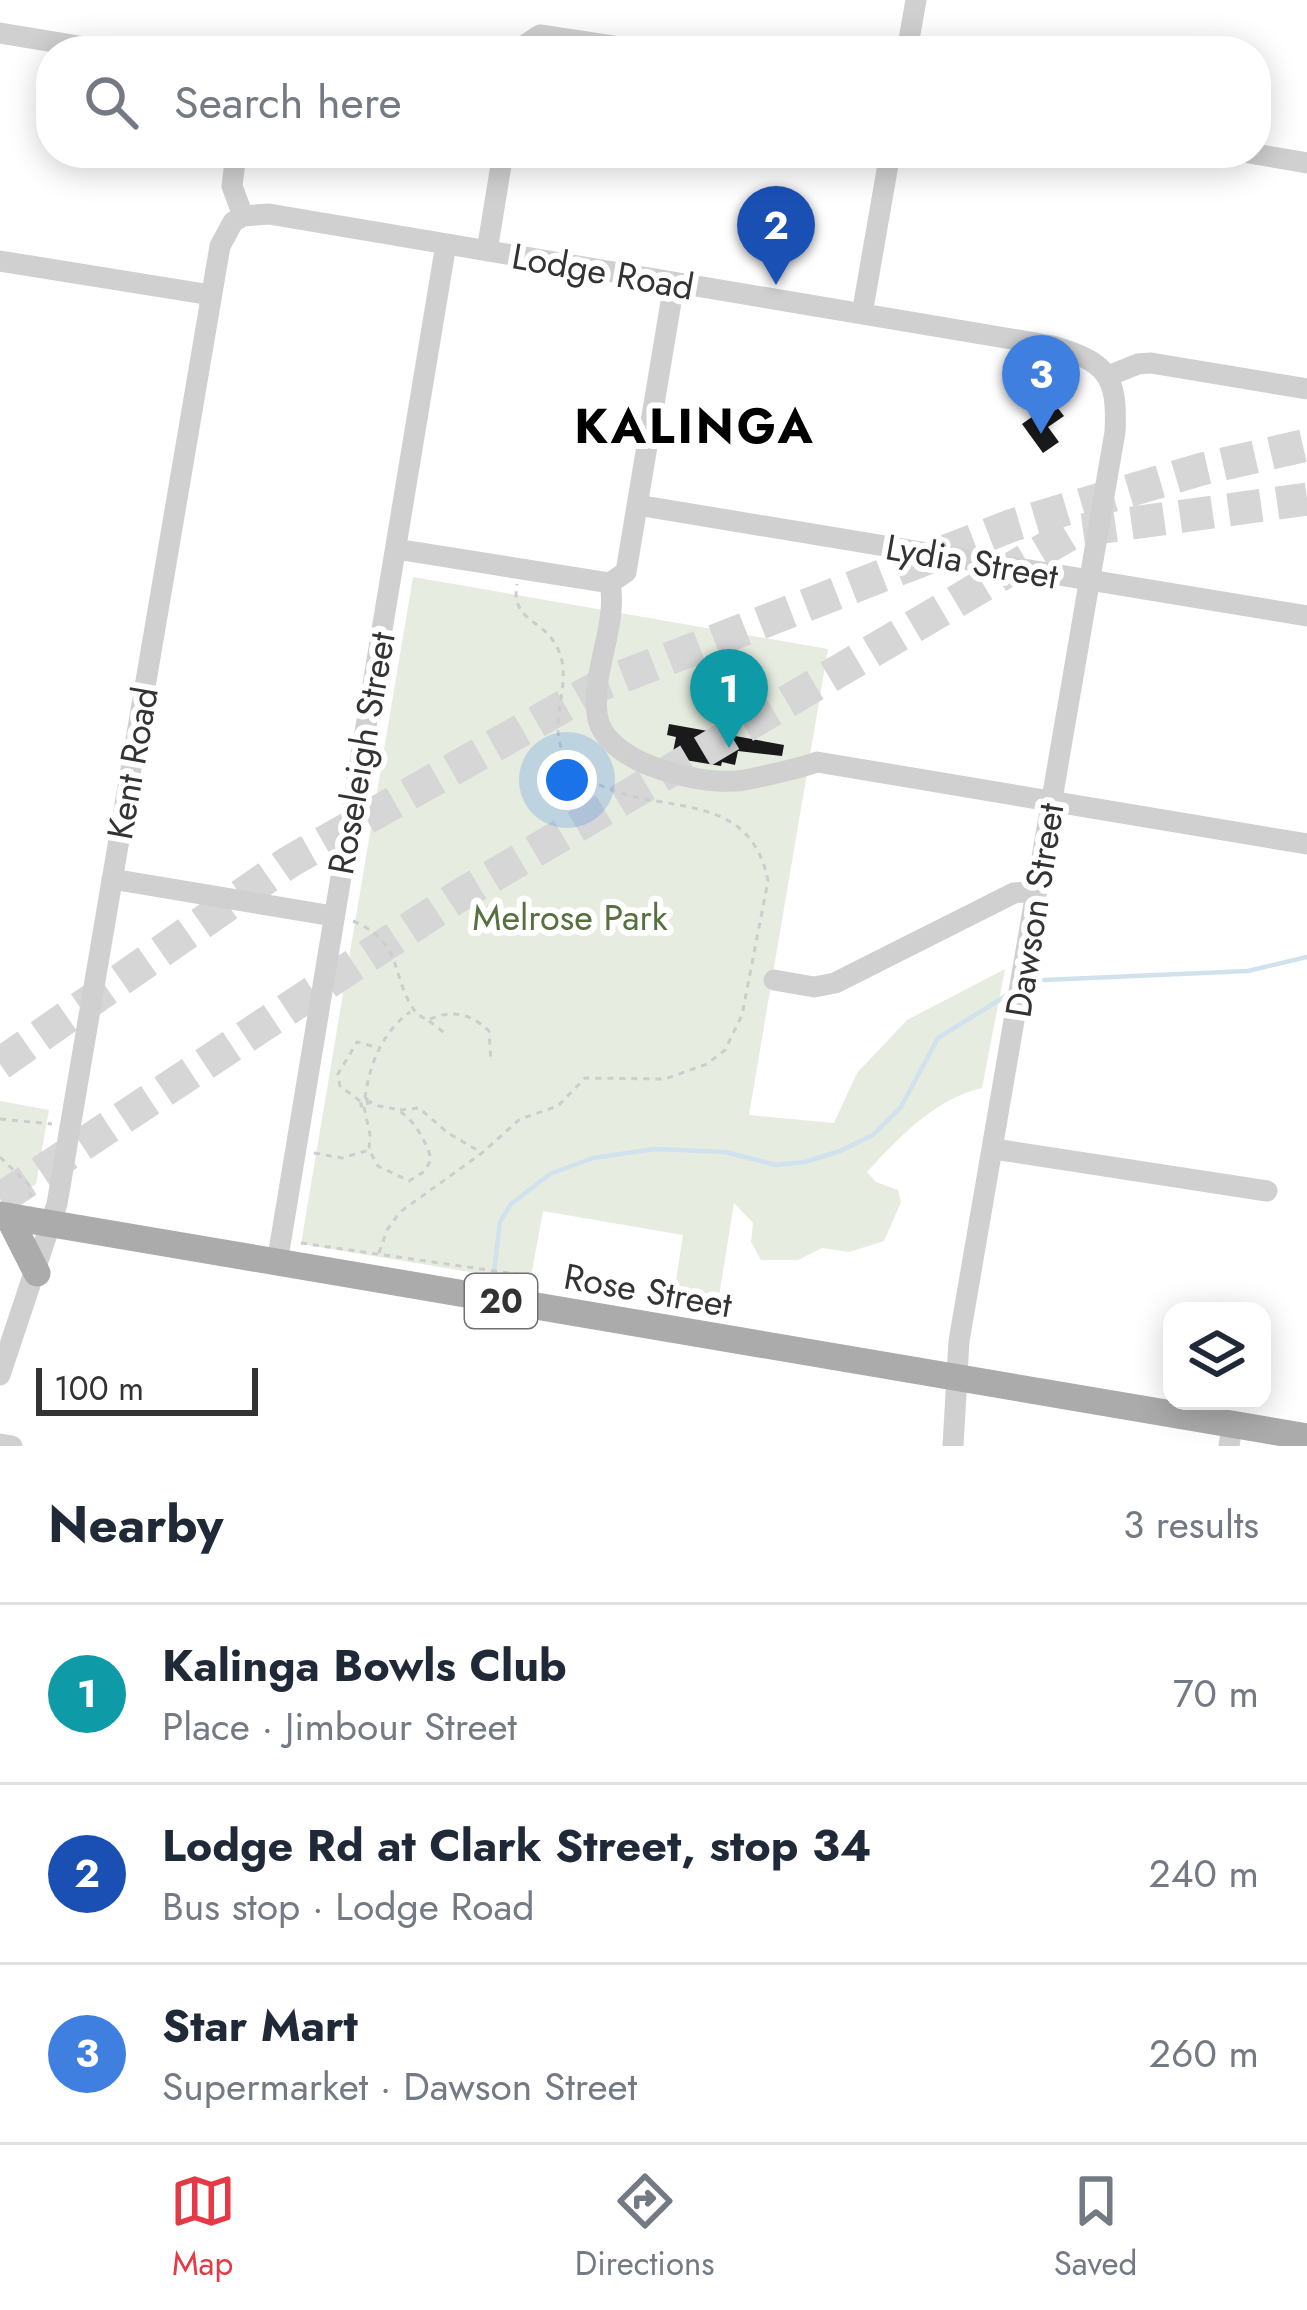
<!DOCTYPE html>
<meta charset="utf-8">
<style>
body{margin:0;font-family:Jost,sans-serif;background:#f6f6f7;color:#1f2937}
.controls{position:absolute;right:36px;bottom:36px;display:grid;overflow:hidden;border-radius:24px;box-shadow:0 6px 30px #0003}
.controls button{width:108px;height:108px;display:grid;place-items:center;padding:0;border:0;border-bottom:3px solid #e0e1e3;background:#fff;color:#1f2937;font:60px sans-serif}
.scale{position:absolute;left:36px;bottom:30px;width:222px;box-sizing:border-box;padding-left:12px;border:6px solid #333;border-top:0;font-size:33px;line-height:42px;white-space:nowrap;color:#333;-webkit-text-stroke:9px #fff;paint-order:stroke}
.you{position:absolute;left:567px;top:780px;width:42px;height:42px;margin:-30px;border:9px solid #fff;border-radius:50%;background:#1a73e8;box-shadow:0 0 0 18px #1a73e833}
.badge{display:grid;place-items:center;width:78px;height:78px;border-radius:50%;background:#e63946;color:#fff;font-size:39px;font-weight:700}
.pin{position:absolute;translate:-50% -99px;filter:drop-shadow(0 3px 6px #0008)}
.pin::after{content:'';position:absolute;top:63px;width:42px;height:36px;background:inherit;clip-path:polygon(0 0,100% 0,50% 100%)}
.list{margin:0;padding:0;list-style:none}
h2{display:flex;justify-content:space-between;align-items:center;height:156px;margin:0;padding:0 48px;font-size:51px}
h2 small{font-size:39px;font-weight:400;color:#747a83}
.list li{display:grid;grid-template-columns:78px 1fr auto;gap:36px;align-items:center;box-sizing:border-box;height:180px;padding:0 48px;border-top:3px solid #e0e1e3}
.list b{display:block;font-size:45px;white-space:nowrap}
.list p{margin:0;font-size:39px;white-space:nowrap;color:#747a83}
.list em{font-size:39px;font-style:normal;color:#747a83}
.icon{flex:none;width:66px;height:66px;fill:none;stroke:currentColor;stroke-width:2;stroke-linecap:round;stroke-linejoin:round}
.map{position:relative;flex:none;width:1307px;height:1446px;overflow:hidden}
.search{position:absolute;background:#fff;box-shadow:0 6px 30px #0003;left:36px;right:36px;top:36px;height:132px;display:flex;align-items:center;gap:30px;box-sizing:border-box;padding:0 42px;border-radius:48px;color:#747a83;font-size:45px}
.sheet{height:696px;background:#fff}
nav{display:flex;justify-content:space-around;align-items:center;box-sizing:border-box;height:168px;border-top:3px solid #e0e1e3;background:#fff;font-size:33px;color:#747a83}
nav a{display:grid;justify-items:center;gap:6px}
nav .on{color:#e63946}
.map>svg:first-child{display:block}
.green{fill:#e6ecdf}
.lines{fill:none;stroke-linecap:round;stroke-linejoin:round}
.stream{stroke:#cfe2ee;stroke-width:4.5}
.building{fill:#1a1a1a}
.highway-tunnel{stroke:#d6d6d6;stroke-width:33;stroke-dasharray:33 16;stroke-linecap:butt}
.path{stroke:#cdcdcd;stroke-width:3;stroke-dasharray:6 6;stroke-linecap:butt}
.minor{stroke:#d0d0d0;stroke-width:21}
.major{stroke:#ababab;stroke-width:27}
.labels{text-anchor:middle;stroke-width:12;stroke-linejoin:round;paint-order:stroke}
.shield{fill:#fff;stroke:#707070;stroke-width:3}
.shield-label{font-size:33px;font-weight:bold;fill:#333}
.street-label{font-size:36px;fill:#333;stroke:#fff}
.park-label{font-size:36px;fill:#56703f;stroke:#fff}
.district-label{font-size:48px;font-weight:bold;letter-spacing:3px;fill:#000;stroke:#fff}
</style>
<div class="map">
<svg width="1307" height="1446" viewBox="0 0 1307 1446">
<rect width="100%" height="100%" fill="#fff"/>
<path class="green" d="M 413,577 L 828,649 L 749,1115 L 834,1123 L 857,1073 L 907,1020 L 1005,969 L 982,1088 C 935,1099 899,1137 867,1172 L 876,1182 L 898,1190 L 901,1202 L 884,1241 L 849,1252 L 822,1248 L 798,1260 L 761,1260 L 751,1242 L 753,1223 L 734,1203 L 716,1315 L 672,1306 L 683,1235 L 543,1211 L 530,1282 L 301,1244 Z
M 0,1101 L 49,1110 L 36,1184 L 25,1192 L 0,1188 Z"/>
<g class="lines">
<path class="stream" d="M 1044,980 L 1248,971 L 1307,957
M 492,1288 L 500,1222 L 511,1204 L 550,1174 L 593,1158 L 655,1149 L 725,1152 L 776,1165 L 805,1162 L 840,1151 L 873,1135 L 901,1107 L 938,1038 L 1009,994"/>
</g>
<path class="building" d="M 1053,402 L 1064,416 L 1048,427 L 1059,442 L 1043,453 L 1022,424 Z
M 669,724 L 784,745 L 782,756 L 738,751 L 735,765 L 722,762 L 721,766 L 679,759 L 672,757 L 676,737 L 667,735 Z"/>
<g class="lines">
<path class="highway-tunnel" d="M 0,1064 L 289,862 L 603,684 L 1013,525 L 1202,469 L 1307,445
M 0,1199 L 457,897 L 1075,531 L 1307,499"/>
<path class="path" d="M 353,921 C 407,944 389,980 418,1015 L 428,1020 C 451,1009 470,1013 489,1031 L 491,1062
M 429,1021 L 446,1034
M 365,1098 C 369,1066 382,1032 410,1012
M 367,1099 L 368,1106 L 361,1106 L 361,1100 Z
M 360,1101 L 340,1086 L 338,1074 L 357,1042 L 380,1048
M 364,1107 L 370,1135 L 369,1150 L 378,1166 L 409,1181 L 425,1171 L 431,1159 C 427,1143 413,1117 397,1110 C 385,1105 379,1109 369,1101
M 400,1110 L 419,1108 L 448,1133 L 482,1153
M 0,1119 L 52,1124
M 314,1153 L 342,1158 L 369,1150
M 0,1157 L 29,1185 L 31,1197
M 301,1243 L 523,1275
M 379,1253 L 387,1230 L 400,1212 L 482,1153 L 520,1119 L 558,1106 L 585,1078 L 665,1079 L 707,1064 L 725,1050 L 742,1015 L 768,881 C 747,774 634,827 573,766 C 539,731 576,687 558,649 C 544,618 510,622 517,584"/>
<path class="minor" d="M 0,33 L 109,51
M 516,51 L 540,35 L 646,51
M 907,51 L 916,0
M 236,153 L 232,186 L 243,216
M 1249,153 L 1307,163
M 243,216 L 269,214 L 1053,346 C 1106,362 1118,375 1115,432 L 959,1341 L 953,1446
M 487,251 L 503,153
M 0,261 L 211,295
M 862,314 L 890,153
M 1108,376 L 1138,364 L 1151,363 L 1307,389
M 637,505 L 1307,616
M 396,549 L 610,583
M 610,583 C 618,625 592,669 597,713 C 601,762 694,784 736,781 C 750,780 804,767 817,762 L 1307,844
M 610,583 L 626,572 L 674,284
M 112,879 L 333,916
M 774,980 L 814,987 L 835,983 L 1014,893 L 1037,891
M 994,1149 L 1267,1191
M 277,1263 L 446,244
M 0,1375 L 57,1204 L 220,246 L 233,222 L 243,216
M 0,1444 L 12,1446
M 1229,1446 L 1232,1426"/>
<path class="major" d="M 0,1215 L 1307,1437
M 8,1216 L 37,1273"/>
</g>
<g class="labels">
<rect class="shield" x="465" y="1274" width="72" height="54" rx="9"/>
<g class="shield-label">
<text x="501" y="1313">20</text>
</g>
<g class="street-label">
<text transform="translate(603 271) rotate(10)" y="13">Lodge Road</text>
<text transform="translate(972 561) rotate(10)" y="13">Lydia Street</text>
<text transform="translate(361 753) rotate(-80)" y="13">Roseleigh Street</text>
<text transform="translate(132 763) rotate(-80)" y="13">Kent Road</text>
<text transform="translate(1034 910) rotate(-81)" y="13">Dawson Street</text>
<text transform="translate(648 1290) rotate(10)" y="13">Rose Street</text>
</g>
<g class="park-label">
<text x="570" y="930">Melrose Park</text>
</g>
<g class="district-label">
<text x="695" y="443">KALINGA</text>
</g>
</g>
</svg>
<div class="controls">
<button><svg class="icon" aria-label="layers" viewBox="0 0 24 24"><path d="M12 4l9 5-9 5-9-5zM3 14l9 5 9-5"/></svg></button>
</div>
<div class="scale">100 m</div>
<div class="you"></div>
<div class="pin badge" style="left:729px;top:748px;background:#0f9aa8">1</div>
<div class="pin badge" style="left:776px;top:285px;background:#1a4fb4">2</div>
<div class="pin badge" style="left:1041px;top:434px;background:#3f7fe0">3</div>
<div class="search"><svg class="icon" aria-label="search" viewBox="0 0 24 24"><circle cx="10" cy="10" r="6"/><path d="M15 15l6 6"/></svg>Search here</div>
</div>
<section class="sheet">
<h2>Nearby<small>3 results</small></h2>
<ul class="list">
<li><span class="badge" style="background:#0f9aa8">1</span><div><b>Kalinga Bowls Club</b><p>Place · Jimbour Street</p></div><em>70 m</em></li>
<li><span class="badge" style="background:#1a4fb4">2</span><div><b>Lodge Rd at Clark Street, stop 34</b><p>Bus stop · Lodge Road</p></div><em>240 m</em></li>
<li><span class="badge" style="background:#3f7fe0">3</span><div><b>Star Mart</b><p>Supermarket · Dawson Street</p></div><em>260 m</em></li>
</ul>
</section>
<nav>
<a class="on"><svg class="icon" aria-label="map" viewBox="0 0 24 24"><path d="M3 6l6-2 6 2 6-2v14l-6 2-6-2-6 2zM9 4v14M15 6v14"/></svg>Map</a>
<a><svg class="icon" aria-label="directions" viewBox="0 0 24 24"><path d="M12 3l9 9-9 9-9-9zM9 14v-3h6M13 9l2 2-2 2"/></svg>Directions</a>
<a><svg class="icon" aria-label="saved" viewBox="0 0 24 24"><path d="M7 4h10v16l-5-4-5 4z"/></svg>Saved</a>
</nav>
